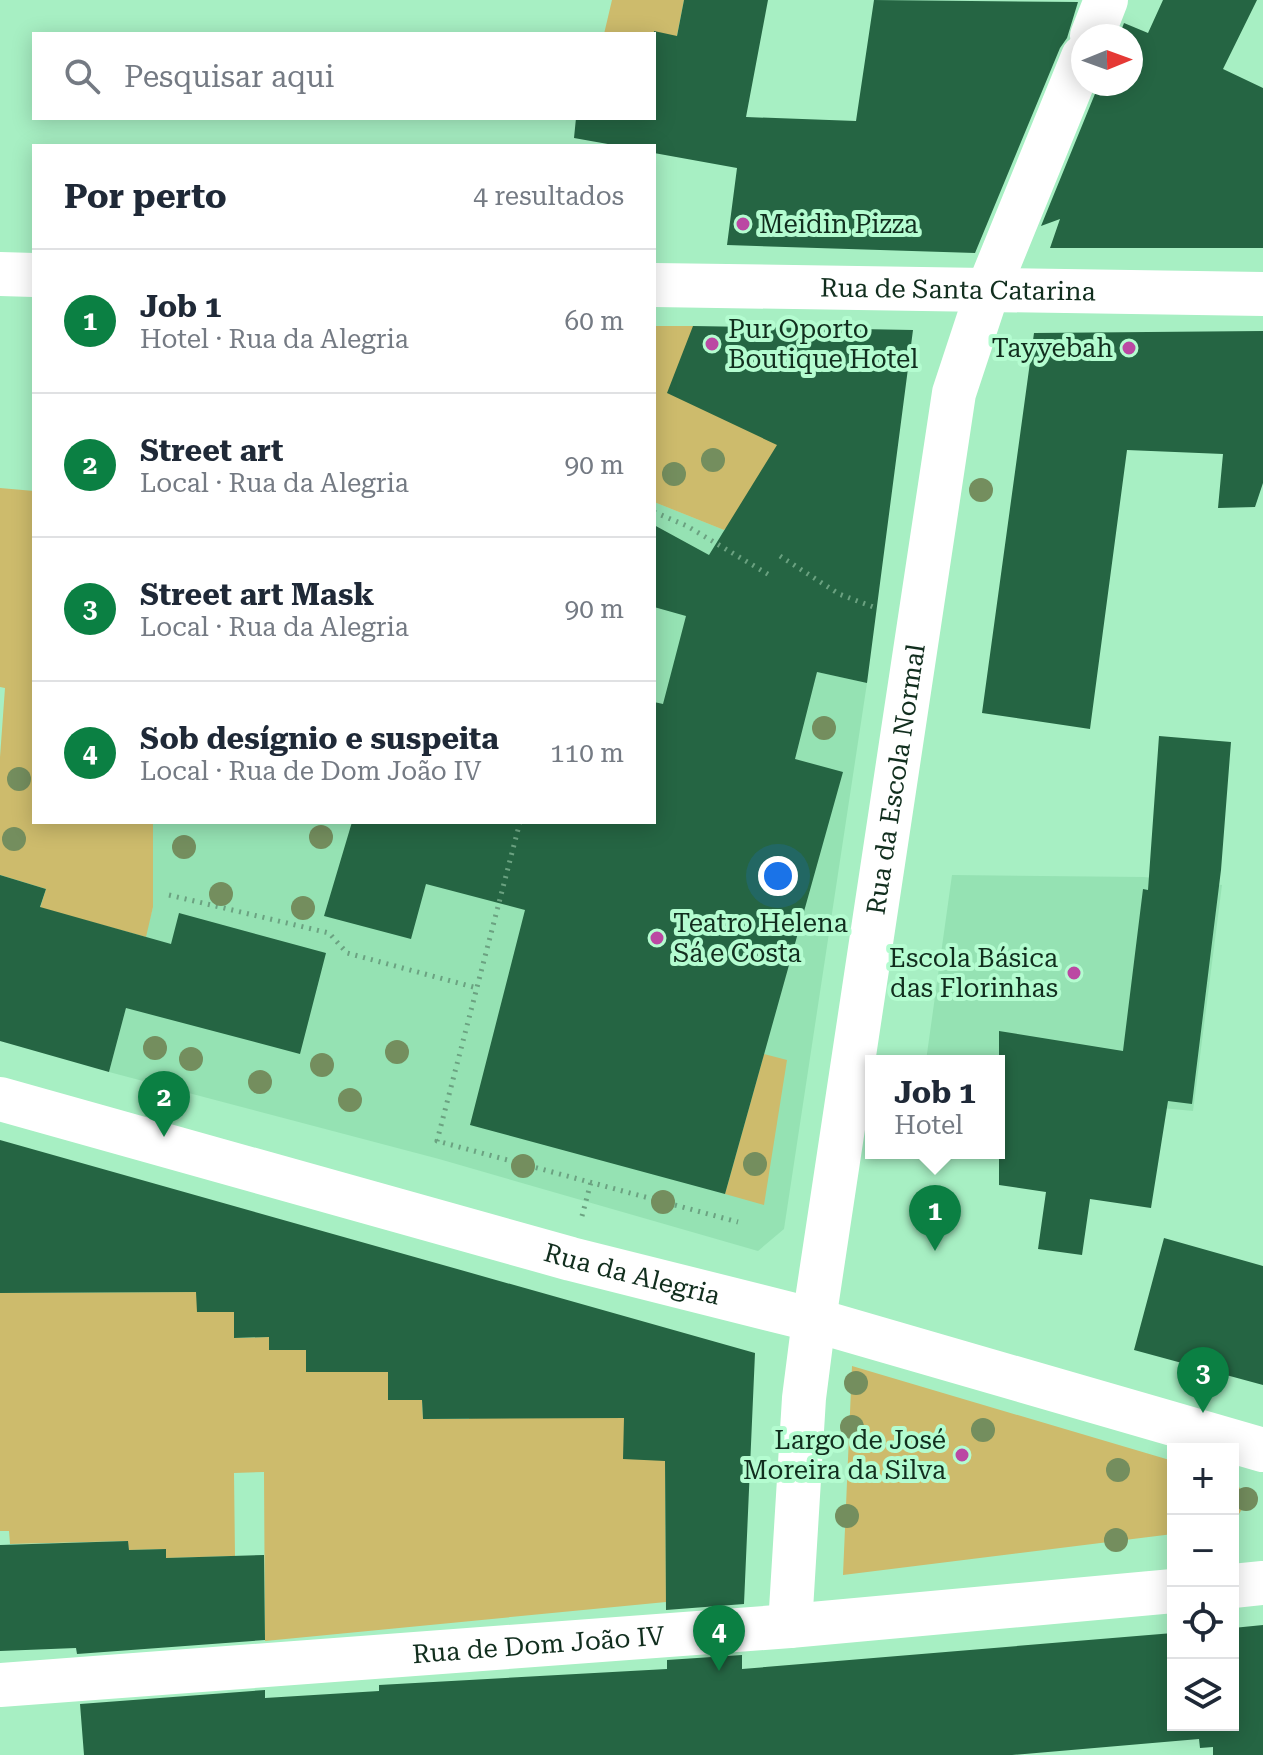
<!DOCTYPE html>
<html lang="pt">
<meta charset="utf-8">
<style>
body{margin:0;font-family:"Roboto Serif",serif;background:#f2f2f3;color:#1f2937}
.controls{position:absolute;right:24px;bottom:24px;display:grid;overflow:hidden;border-radius:0px;box-shadow:0 4px 20px #0003}
.controls button{width:72px;height:72px;display:grid;place-items:center;padding:0;border:0;border-bottom:2px solid #e0e1e3;background:#fff;color:#1f2937;font:40px sans-serif}
.compass{position:absolute;left:1071px;top:24px;width:72px;height:72px;border-radius:50%;background:#fff;box-shadow:0 4px 20px #0003;rotate:89deg}
.you{position:absolute;left:778px;top:876px;width:28px;height:28px;margin:-20px;border:6px solid #fff;border-radius:50%;background:#1a73e8;box-shadow:0 0 0 12px #1a73e833}
.badge{display:grid;place-items:center;width:52px;height:52px;border-radius:50%;background:#0b8043;color:#fff;font-size:26px;font-weight:700}
.pin{position:absolute;translate:-50% -66px;filter:drop-shadow(0 2px 4px #0008)}
.pin::after{content:'';position:absolute;top:42px;width:28px;height:24px;background:inherit;clip-path:polygon(0 0,100% 0,50% 100%)}
.popup{position:absolute;left:865px;top:1055px;width:140px;height:104px;box-sizing:border-box;display:grid;place-content:center;border-radius:0px;background:#fff;filter:drop-shadow(0 2px 6px #0005);font-size:26px;white-space:nowrap;color:#747a83}
.popup b{font-size:30px;color:#1f2937}
.popup::after{content:'';position:absolute;left:50%;top:100%;margin-left:-16px;border:16px solid transparent;border-top-color:#fff}
.list{margin:0;padding:0;list-style:none}
h2{display:flex;justify-content:space-between;align-items:center;height:104px;margin:0;padding:0 32px;font-size:34px}
h2 small{font-size:26px;font-weight:400;color:#747a83}
.list li{display:grid;grid-template-columns:52px 1fr auto;gap:24px;align-items:center;box-sizing:border-box;height:144px;padding:0 32px;border-top:2px solid #e0e1e3}
.list b{display:block;font-size:30px;white-space:nowrap}
.list p{margin:0;font-size:26px;white-space:nowrap;color:#747a83}
.list em{font-size:26px;font-style:normal;color:#747a83}
.icon{flex:none;width:44px;height:44px;fill:none;stroke:currentColor;stroke-width:2;stroke-linecap:round;stroke-linejoin:round}
.map{position:relative;flex:none;width:1263px;height:1755px;overflow:hidden}
.search{position:absolute;background:#fff;box-shadow:0 4px 20px #0003;left:32px;top:32px;width:624px;height:88px;display:flex;align-items:center;gap:20px;box-sizing:border-box;padding:0 28px;border-radius:0px;color:#747a83;font-size:30px}
.panel{position:absolute;background:#fff;box-shadow:0 4px 20px #0003;left:32px;top:144px;width:624px;height:680px;border-radius:0px}
.map>svg:first-child{display:block}
.built{fill:#95e2b3}
.green{fill:#cdbb6c}
.building{fill:#256543}
.lines{fill:none;stroke-linecap:round;stroke-linejoin:round}
.path{stroke:#6ba281;stroke-width:5;stroke-dasharray:2 6;stroke-linecap:butt}
.minor{stroke:#fff;stroke-width:44}
.tertiary{stroke:#fff;stroke-width:44}
.secondary{stroke:#fff;stroke-width:44}
.tree{fill:#748e5e}
.poi-dot{fill:#bb48a3;stroke:#b4fcd0;stroke-width:3}
.labels{text-anchor:middle;stroke-width:8;stroke-linejoin:round;paint-order:stroke}
.poi-label{font-size:26px;fill:#112e1e;stroke:#b4fcd0;text-anchor:start}
.street-label{font-size:26px;fill:#112e1e;stroke:#b4fcd0}
</style>
<div class="map">
<svg width="1263" height="1755" viewBox="0 0 1263 1755">
<rect width="100%" height="100%" fill="#a7efc3"/>
<path class="built" d="M 654,502 L 724,530 L 759,659 L 867,683 L 784,1229 L 758,1251 L 439,1159 L 109,1072 L 153,907 L 153,822 L 654,822 Z
M 952,875 L 1144,877 L 1222,885 L 1193,1111 L 1110,1103 L 999,1061 L 926,1061 Z"/>
<path class="green" d="M 612,0 L 684,0 L 664,101 L 654,34 L 604,34 Z
M 654,326 L 693,326 L 808,446 L 724,530 L 654,502 Z
M 0,488 L 34,491 L 34,822 L 153,822 L 153,907 L 146,937 L 40,908 L 46,889 L 0,875 L 0,757 L 5,688 L 0,687 Z
M 764,1054 L 787,1060 L 764,1205 L 725,1194 Z
M 196,1292 L 234,1312 L 235,1338 L 269,1337 L 270,1350 L 306,1350 L 307,1372 L 388,1371 L 422,1400 L 423,1419 L 469,1419 L 469,1398 L 624,1417 L 665,1460 L 666,1602 L 265,1641 L 264,1472 L 234,1473 L 235,1556 L 166,1558 L 166,1549 L 129,1550 L 127,1541 L 10,1544 L 9,1531 L 0,1531 L 0,1293 Z
M 852,1366 L 1173,1461 L 1173,1534 L 843,1575 Z
M 1233,1479 L 1242,1491 L 1245,1504 L 1233,1524 Z"/>
<path class="building" d="M 684,0 L 768,0 L 746,117 L 856,121 L 874,0 L 1078,2 L 1067,38 L 1060,48 L 975,253 L 727,245 L 737,168 L 654,153 L 654,146 L 619,146 L 574,138 L 576,118 L 654,118 L 654,31 L 677,36 Z
M 1163,0 L 1257,0 L 1223,69 L 1263,88 L 1263,248 L 1050,248 L 1060,219 L 1041,226 L 1099,84 L 1131,84 L 1131,36 L 1119,36 L 1124,23 L 1148,33 Z
M 693,326 L 913,330 L 867,683 L 817,672 L 795,759 L 843,772 L 725,1194 L 470,1125 L 525,910 L 426,884 L 411,939 L 324,916 L 352,822 L 654,822 L 654,702 L 663,704 L 686,616 L 654,607 L 654,525 L 709,555 L 777,445 L 667,393 Z
M 1263,331 L 1263,483 L 1255,507 L 1218,508 L 1223,454 L 1127,450 L 1090,729 L 982,713 L 1034,333 Z
M 1159,736 L 1231,742 L 1221,870 L 1192,1104 L 1168,1101 L 1151,1208 L 1090,1199 L 1082,1255 L 1038,1249 L 1046,1192 L 999,1185 L 999,1031 L 1123,1051 L 1143,889 L 1148,890 Z
M 0,875 L 46,889 L 40,907 L 171,944 L 179,913 L 326,953 L 300,1054 L 126,1008 L 109,1072 L 0,1041 Z
M 0,1140 L 755,1353 L 744,1604 L 666,1610 L 665,1461 L 623,1459 L 624,1418 L 423,1419 L 422,1400 L 388,1400 L 388,1372 L 306,1372 L 306,1350 L 269,1350 L 269,1337 L 234,1338 L 234,1312 L 197,1312 L 196,1292 L 0,1293 Z
M 1164,1238 L 1263,1266 L 1263,1385 L 1134,1350 Z
M 128,1541 L 129,1550 L 166,1549 L 166,1558 L 264,1555 L 265,1640 L 77,1654 L 76,1648 L 0,1651 L 0,1545 Z
M 1263,1625 L 1263,1755 L 1213,1755 L 1213,1747 L 1200,1748 L 1199,1739 L 1012,1755 L 84,1755 L 80,1704 L 265,1690 L 265,1698 L 379,1691 L 379,1685 L 667,1669 L 667,1660 L 742,1655 L 742,1669 L 1173,1633 L 1173,1725 L 1233,1725 L 1233,1628 Z"/>
<g class="lines">
<path class="path" d="M 654,512 L 687,526 L 771,576
M 780,556 L 839,594 L 876,608
M 520,822 L 437,1141 L 738,1222
M 169,895 L 329,933 L 347,953 L 477,988
M 582,1216 L 591,1182"/>
<path class="minor" d="M 1092,36 L 1106,0
M 988,290 L 1083,57"/>
<path class="tertiary" id="s1" d="M 0,1099 L 571,1259 L 814,1320"/>
<g class="secondary">
<path d="M 0,274 L 34,275"/>
<path id="s2" d="M 654,285 L 1263,294"/>
<path d="M 814,1320 L 1263,1450"/>
<path d="M 1233,1586 L 1263,1583"/>
<path id="s3" d="M 790,1626 L 804,1398 L 814,1320 L 954,393 L 988,290"/>
<path id="s4" d="M 0,1685 L 790,1626 L 1173,1591"/>
</g>
</g>
<g class="tree">
<circle cx="713" cy="460" r="12"/>
<circle cx="674" cy="474" r="12"/>
<circle cx="981" cy="490" r="12"/>
<circle cx="824" cy="728" r="12"/>
<circle cx="19" cy="779" r="12"/>
<circle cx="321" cy="837" r="12"/>
<circle cx="14" cy="839" r="12"/>
<circle cx="184" cy="847" r="12"/>
<circle cx="221" cy="894" r="12"/>
<circle cx="303" cy="908" r="12"/>
<circle cx="155" cy="1048" r="12"/>
<circle cx="397" cy="1052" r="12"/>
<circle cx="191" cy="1059" r="12"/>
<circle cx="322" cy="1065" r="12"/>
<circle cx="260" cy="1082" r="12"/>
<circle cx="350" cy="1100" r="12"/>
<circle cx="755" cy="1164" r="12"/>
<circle cx="523" cy="1166" r="12"/>
<circle cx="663" cy="1202" r="12"/>
<circle cx="856" cy="1383" r="12"/>
<circle cx="852" cy="1427" r="12"/>
<circle cx="983" cy="1430" r="12"/>
<circle cx="1118" cy="1470" r="12"/>
<circle cx="1246" cy="1499" r="12"/>
<circle cx="847" cy="1516" r="12"/>
<circle cx="1116" cy="1540" r="12"/>
</g>
<g class="poi-dot">
<circle cx="743" cy="224" r="8"/>
<circle cx="712" cy="344" r="8"/>
<circle cx="1129" cy="348" r="8"/>
<circle cx="657" cy="938" r="8"/>
<circle cx="1074" cy="973" r="8"/>
<circle cx="962" cy="1455" r="8"/>
</g>
<g class="labels">
<g class="poi-label">
<text x="759" y="233">Meidin Pizza</text>
<text x="728" y="338">Pur Oporto<tspan x="728" dy="30">Boutique Hotel</tspan></text>
<text x="1113" y="357" text-anchor="end">Tayyebah</text>
<text x="673" y="932">Teatro Helena<tspan x="673" dy="30">Sá e Costa</tspan></text>
<text x="1058" y="967" text-anchor="end">Escola Básica<tspan x="1058" dy="30">das Florinhas</tspan></text>
<text x="946" y="1449" text-anchor="end">Largo de José<tspan x="946" dy="30">Moreira da Silva</tspan></text>
</g>
<g class="street-label">
<text dy="9" stroke="none"><textPath href="#s2" startOffset="304">Rua de Santa Catarina</textPath></text>
<text dy="9" stroke="none"><textPath href="#s3" startOffset="854">Rua da Escola Normal</textPath></text>
<text dy="9" stroke="none"><textPath href="#s1" startOffset="656">Rua da Alegria</textPath></text>
<text dy="9" stroke="none"><textPath href="#s4" startOffset="540">Rua de Dom João IV</textPath></text>
</g>
</g>
</svg>
<div class="controls">
<button>+</button>
<button>−</button>
<button><svg class="icon" aria-label="locate" viewBox="0 0 24 24"><circle cx="12" cy="12" r="6"/><path d="M12 2v4M12 18v4M2 12h4M18 12h4"/></svg></button>
<button><svg class="icon" aria-label="layers" viewBox="0 0 24 24"><path d="M12 4l9 5-9 5-9-5zM3 14l9 5 9-5"/></svg></button>
</div>
<svg class="compass" viewBox="-18 -18 36 36"><path d="M0-13l5 13h-10z" fill="#e53935"/><path d="M0 13l5-13h-10z" fill="#747a83"/></svg>
<div class="you"></div>
<div class="pin badge" style="left:935px;top:1251px">1</div>
<div class="popup"><b>Job 1</b>Hotel</div>
<div class="pin badge" style="left:164px;top:1137px">2</div>
<div class="pin badge" style="left:1203px;top:1413px">3</div>
<div class="pin badge" style="left:719px;top:1671px">4</div>
<div class="search"><svg class="icon" aria-label="search" viewBox="0 0 24 24"><circle cx="10" cy="10" r="6"/><path d="M15 15l6 6"/></svg>Pesquisar aqui</div>
<section class="panel">
<h2>Por perto<small>4 resultados</small></h2>
<ul class="list">
<li><span class="badge">1</span><div><b>Job 1</b><p>Hotel · Rua da Alegria</p></div><em>60 m</em></li>
<li><span class="badge">2</span><div><b>Street art</b><p>Local · Rua da Alegria</p></div><em>90 m</em></li>
<li><span class="badge">3</span><div><b>Street art Mask</b><p>Local · Rua da Alegria</p></div><em>90 m</em></li>
<li><span class="badge">4</span><div><b>Sob desígnio e suspeita</b><p>Local · Rua de Dom João IV</p></div><em>110 m</em></li>
</ul>
</section>
</div>
